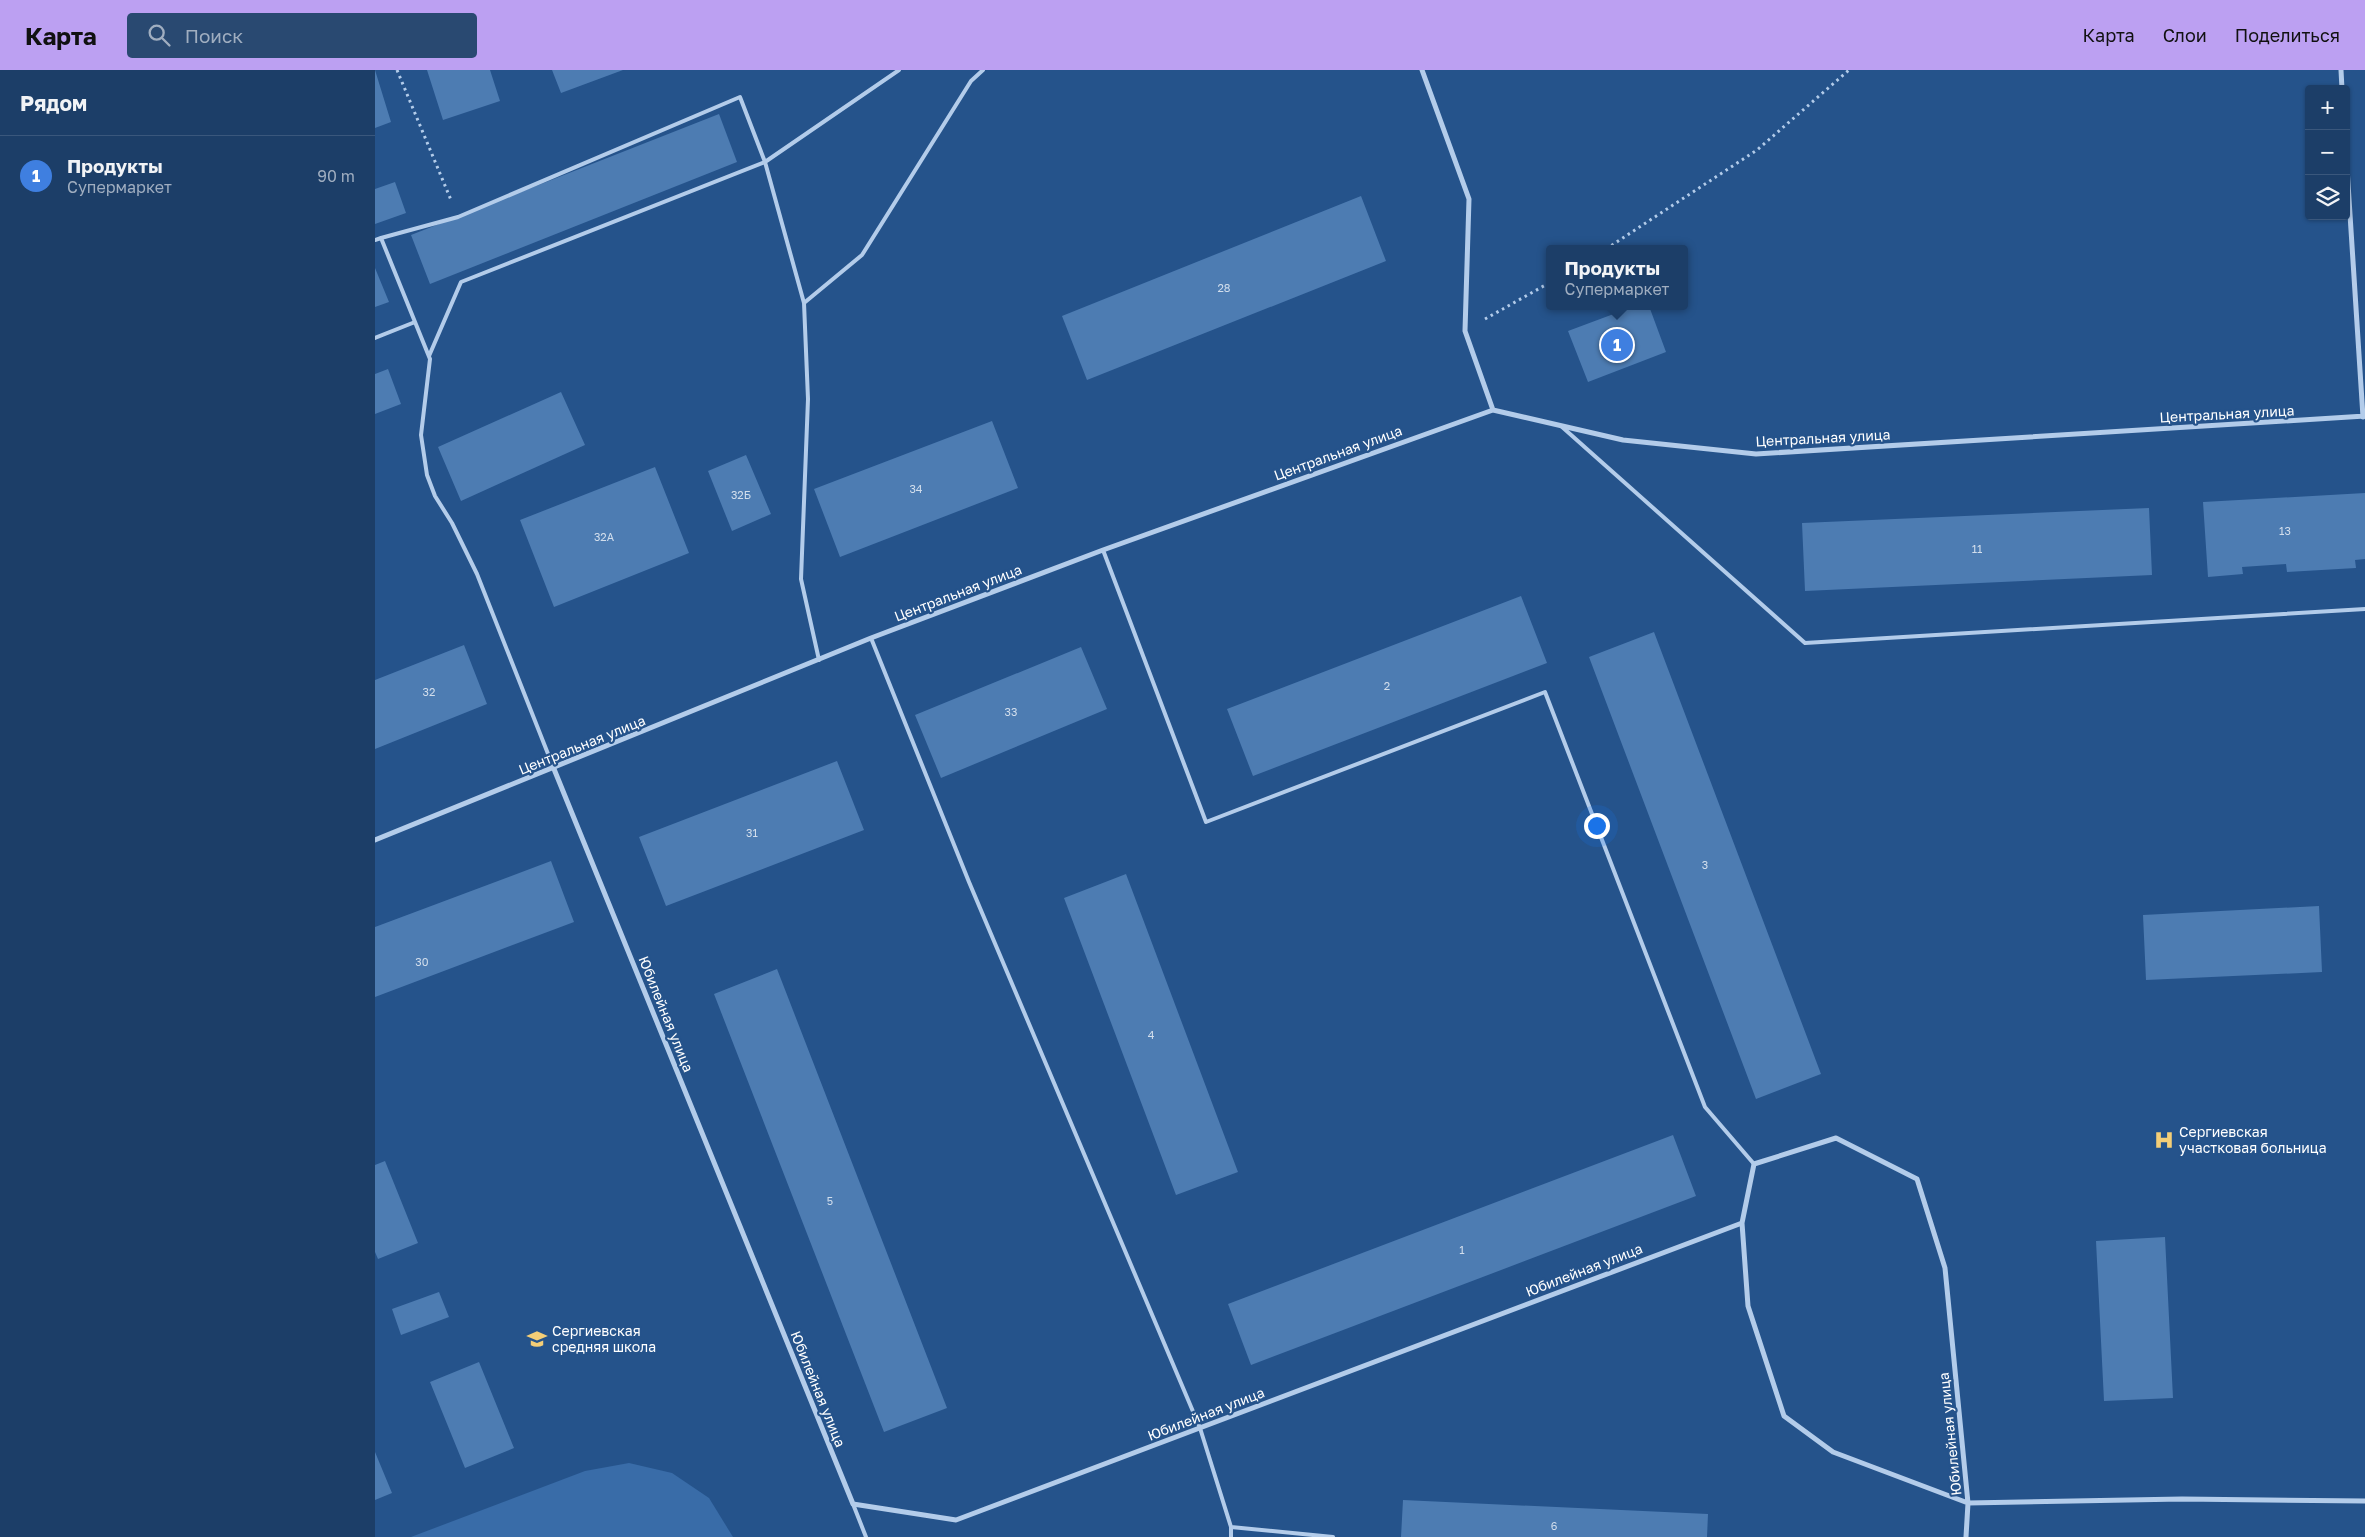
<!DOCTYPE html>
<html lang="ru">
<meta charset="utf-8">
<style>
body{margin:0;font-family:"Golos Text",sans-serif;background:#294971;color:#f1f3f6}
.controls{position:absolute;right:15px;top:15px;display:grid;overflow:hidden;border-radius:5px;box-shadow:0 1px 4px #0004}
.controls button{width:45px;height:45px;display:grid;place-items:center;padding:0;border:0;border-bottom:1px solid #3a577c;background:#1c3e68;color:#f1f3f6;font:25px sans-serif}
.you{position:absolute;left:1221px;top:755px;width:18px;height:18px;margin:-12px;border:4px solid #fff;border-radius:50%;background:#1a73e8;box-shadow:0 0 0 8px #1a73e833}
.badge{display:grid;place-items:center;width:32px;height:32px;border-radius:50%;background:#bca0f2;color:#fff;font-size:16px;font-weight:700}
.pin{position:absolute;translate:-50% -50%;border:2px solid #fff;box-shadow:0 1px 5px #0006}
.popup{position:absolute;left:1171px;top:175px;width:142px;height:65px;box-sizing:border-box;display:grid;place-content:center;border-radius:5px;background:#1c3e68;filter:drop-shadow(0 1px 4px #0005);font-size:16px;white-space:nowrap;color:#a0aec0}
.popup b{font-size:19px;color:#f1f3f6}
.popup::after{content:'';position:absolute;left:50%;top:100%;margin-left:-10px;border:10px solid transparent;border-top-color:#1c3e68}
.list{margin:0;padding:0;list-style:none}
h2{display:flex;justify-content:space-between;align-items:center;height:65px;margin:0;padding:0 20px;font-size:21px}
h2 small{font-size:16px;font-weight:400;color:#a0aec0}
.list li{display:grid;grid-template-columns:32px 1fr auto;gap:15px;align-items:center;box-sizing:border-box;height:80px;padding:0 20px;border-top:1px solid #3a577c}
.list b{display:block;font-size:19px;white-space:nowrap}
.list p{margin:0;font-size:16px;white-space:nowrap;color:#a0aec0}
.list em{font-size:16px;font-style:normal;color:#a0aec0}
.icon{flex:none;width:28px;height:28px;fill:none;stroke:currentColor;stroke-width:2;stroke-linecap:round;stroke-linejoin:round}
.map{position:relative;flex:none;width:1990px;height:1467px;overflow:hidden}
header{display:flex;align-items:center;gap:30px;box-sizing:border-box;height:70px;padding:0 25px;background:#bca0f2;color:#111}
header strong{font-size:24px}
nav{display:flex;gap:28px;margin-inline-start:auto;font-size:18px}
.search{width:350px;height:45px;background:#294971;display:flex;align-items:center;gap:12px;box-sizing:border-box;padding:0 18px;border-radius:5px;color:#a0aec0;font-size:19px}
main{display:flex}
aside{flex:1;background:#1c3e68}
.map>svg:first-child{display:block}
.green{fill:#396ca8}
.building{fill:#4d7cb2}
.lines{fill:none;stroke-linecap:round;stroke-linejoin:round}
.path{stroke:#b3ccea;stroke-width:3;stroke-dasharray:2.5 4;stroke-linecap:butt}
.service{stroke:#b3ccea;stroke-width:4}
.minor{stroke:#b3ccea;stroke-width:5}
.labels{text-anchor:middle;stroke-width:4.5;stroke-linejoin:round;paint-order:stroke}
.number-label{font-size:11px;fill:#d2deec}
.street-label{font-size:14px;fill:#fff;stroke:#25538b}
.poi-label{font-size:14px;fill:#fff;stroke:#25538b;text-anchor:start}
</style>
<header>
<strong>Карта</strong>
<div class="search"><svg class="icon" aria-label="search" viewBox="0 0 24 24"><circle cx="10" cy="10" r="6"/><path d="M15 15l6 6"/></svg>Поиск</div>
<nav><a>Карта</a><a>Слои</a><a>Поделиться</a></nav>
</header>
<main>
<aside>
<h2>Рядом<small></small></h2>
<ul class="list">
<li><span class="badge" style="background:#3f7fe0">1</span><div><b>Продукты</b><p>Супермаркет</p></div><em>90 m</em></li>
</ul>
</aside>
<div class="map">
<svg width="1990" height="1467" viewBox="0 0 1990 1467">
<rect width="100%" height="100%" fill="#25538b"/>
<path class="green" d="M 254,1393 L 297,1403 L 334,1428 L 358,1467 L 36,1467 L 210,1401 Z"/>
<path class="building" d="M 0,0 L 16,52 L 0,58 Z
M 52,0 L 115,0 L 125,31 L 68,50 Z
M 177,0 L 248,0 L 186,23 Z
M 344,44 L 362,92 L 55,214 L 36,165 Z
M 20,112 L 31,143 L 0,154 L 0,119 Z
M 986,126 L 1011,191 L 712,310 L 687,246 Z
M 0,198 L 14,232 L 0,237 Z
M 1260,236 L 1274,236 L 1291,282 L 1213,312 L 1193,261 Z
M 13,299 L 26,334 L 0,344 L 0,304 Z
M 186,322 L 210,375 L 86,431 L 63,377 Z
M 617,351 L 643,418 L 465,487 L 439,419 Z
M 371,385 L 396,444 L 357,461 L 333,401 Z
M 280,397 L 314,483 L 179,537 L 145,450 Z
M 1990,423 L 1990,489 L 1980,490 L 1981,498 L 1912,502 L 1911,494 L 1867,497 L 1868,504 L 1833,507 L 1828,432 Z
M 1774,438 L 1777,505 L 1430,521 L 1427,453 Z
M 1146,526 L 1172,593 L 878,706 L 852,639 Z
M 1279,562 L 1446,1004 L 1381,1029 L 1214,587 Z
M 89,575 L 112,634 L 0,679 L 0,610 Z
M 706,577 L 732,639 L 566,708 L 540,645 Z
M 462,691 L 489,760 L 291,836 L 264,767 Z
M 176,791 L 199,852 L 0,927 L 0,857 Z
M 751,804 L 863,1102 L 801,1125 L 689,828 Z
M 1944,836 L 1947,902 L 1771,910 L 1768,845 Z
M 402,899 L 572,1338 L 509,1362 L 339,924 Z
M 1298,1065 L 1321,1126 L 876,1295 L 853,1234 Z
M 10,1091 L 43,1173 L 3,1189 L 0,1182 L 0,1095 Z
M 1790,1167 L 1798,1328 L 1729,1331 L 1721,1171 Z
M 64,1222 L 74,1247 L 26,1265 L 17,1239 Z
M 104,1292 L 139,1378 L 90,1398 L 55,1312 Z
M 0,1382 L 17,1423 L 0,1430 Z
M 1028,1430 L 1333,1444 L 1332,1467 L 1026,1467 Z"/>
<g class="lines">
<path class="path" d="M 22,0 L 76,130
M 1231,179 L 1382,80 L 1474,0
M 1110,249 L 1174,213"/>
<path class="service" d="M 6,168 L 83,147 L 365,27 L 390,92 L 86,212 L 54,286
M 0,170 L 6,168 L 55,289 L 46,365 L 52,405 L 60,426 L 77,453 L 102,504 L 179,699
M 429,233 L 487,185 L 596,11 L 608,0
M 0,268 L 40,252
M 1186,356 L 1430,573 L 1990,539
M 728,480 L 831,752 L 1170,622 L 1330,1037 L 1379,1094
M 496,568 L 594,812 L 825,1358 L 856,1457 L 856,1467
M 444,590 L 426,509 L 433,329 L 429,233 L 390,92 L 524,0
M 478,1434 L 491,1467
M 856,1457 L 958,1467"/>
<path class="minor" d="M 1047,0 L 1094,129 L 1090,261 L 1118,340
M 1966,0 L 1967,19
M 1971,82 L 1988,347
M 179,699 L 478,1434 L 581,1450 L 1367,1153
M 0,770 L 496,568 L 728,480 L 1118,340 L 1248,370 L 1381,384 L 1990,346
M 1591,1467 L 1593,1433 L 1570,1198 L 1542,1109 L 1461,1068 L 1379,1094 L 1367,1153 L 1373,1236 L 1409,1346 L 1458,1382 L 1593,1433 L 1807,1429 L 1990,1431"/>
</g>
<defs>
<symbol id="hospital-bare" viewBox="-9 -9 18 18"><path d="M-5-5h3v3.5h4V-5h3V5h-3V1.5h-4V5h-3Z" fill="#f4ce77" stroke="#25538b" stroke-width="2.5" paint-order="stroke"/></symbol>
<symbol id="school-bare" viewBox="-9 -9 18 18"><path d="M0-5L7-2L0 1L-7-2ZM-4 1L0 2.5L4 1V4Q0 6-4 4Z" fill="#f4ce77" stroke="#25538b" stroke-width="2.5" paint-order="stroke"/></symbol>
</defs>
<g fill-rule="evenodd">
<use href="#hospital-bare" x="1775" y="1056" width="28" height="28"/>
<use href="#school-bare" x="148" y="1255" width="28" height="28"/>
</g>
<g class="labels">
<g class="number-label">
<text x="849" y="222">28</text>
<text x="541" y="423">34</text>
<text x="366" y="429">32Б</text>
<text x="1910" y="465">13</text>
<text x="229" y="471">32А</text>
<text x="1602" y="483">11</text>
<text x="1012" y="620">2</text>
<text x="54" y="626">32</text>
<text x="636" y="646">33</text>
<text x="377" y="767">31</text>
<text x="1330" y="799">3</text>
<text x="47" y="896">30</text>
<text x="776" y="969">4</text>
<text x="455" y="1135">5</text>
<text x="1087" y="1184">1</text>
<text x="1179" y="1460">6</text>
</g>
<g class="street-label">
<text transform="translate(1852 344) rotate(-3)" y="5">Центральная улица</text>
<text transform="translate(1448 368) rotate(-3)" y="5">Центральная улица</text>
<text transform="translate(963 383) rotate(-20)" y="5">Центральная улица</text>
<text transform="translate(583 523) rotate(-21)" y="5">Центральная улица</text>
<text transform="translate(207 675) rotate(-22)" y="5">Центральная улица</text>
<text transform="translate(291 944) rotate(68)" y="5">Юбилейная улица</text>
<text transform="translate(1209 1200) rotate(-21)" y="5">Юбилейная улица</text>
<text transform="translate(443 1319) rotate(68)" y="5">Юбилейная улица</text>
<text transform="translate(831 1344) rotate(-21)" y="5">Юбилейная улица</text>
<text transform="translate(1575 1364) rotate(-96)" y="5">Юбилейная улица</text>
</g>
<g class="poi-label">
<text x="1804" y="1067">Сергиевская<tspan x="1804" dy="16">участковая больница</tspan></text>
<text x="177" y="1266">Сергиевская<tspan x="177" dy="16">средняя школа</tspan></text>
</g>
</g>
</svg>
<div class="controls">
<button>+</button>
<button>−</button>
<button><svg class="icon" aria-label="layers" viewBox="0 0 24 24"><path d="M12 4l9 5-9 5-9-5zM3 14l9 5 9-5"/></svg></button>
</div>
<div class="you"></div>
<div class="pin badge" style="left:1242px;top:275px;background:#3f7fe0">1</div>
<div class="popup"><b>Продукты</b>Супермаркет</div>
</div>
</main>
